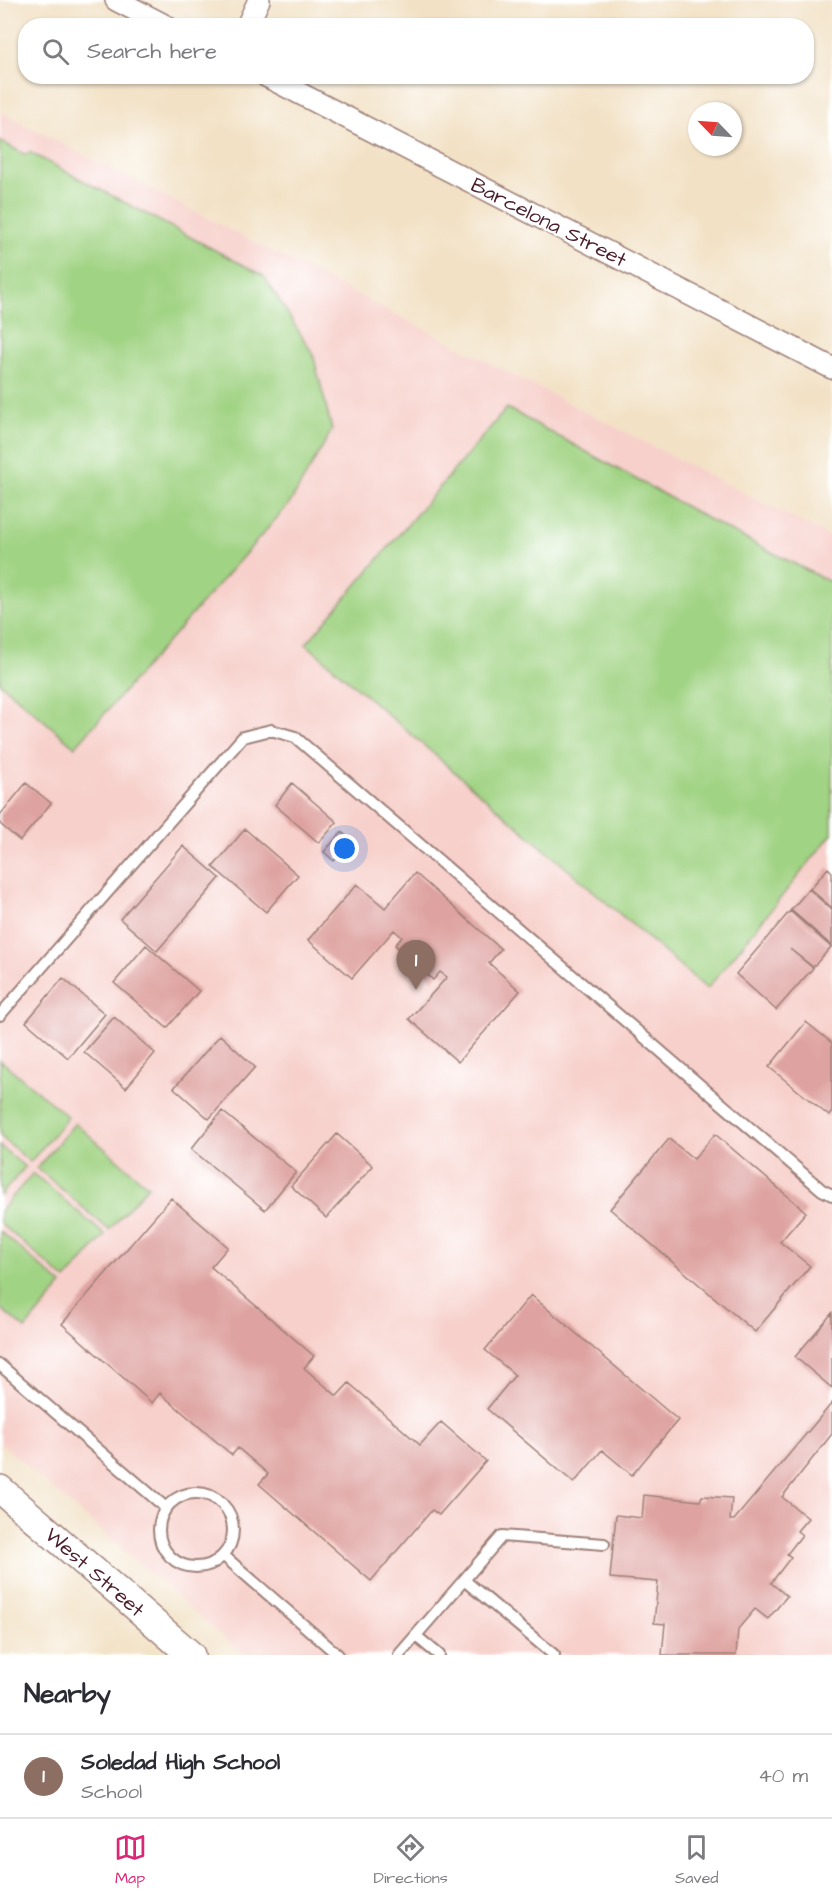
<!DOCTYPE html>
<style>
body{margin:0;font-family:"Architects Daughter",sans-serif;background:#f2f2f3;color:#2b2b33}
.compass{position:absolute;left:688px;top:102px;width:54px;height:54px;border-radius:50%;background:#fff;box-shadow:0 2px 4px #0004;rotate:295deg}
.you{position:absolute;left:345px;top:849px;width:21px;height:21px;margin:-15px;border:4px solid #fff;border-radius:50%;background:#1a73e8;box-shadow:0 0 0 9px #1a73e833}
.badge{display:grid;place-items:center;width:39px;height:39px;border-radius:50%;background:#db2777;color:#fff;font-size:20px;font-weight:700}
.pin{position:absolute;translate:-50% -50px;filter:drop-shadow(0 2px 3px #0008)}
.pin::after{content:'';position:absolute;top:32px;width:21px;height:18px;background:inherit;clip-path:polygon(0 0,100% 0,50% 100%)}
.list{margin:0;padding:0;list-style:none}
h2{display:flex;justify-content:space-between;align-items:center;height:78px;margin:0;padding:0 24px;font-size:26px}
h2 small{font-size:20px;font-weight:400;color:#7c7c81}
.list li{display:grid;grid-template-columns:39px 1fr auto;gap:18px;align-items:center;box-sizing:border-box;height:84px;padding:0 24px;border-top:2px solid #e1e1e2}
.list b{display:block;font-size:22px;white-space:nowrap}
.list p{margin:0;font-size:20px;white-space:nowrap;color:#7c7c81}
.list em{font-size:20px;font-style:normal;color:#7c7c81}
.icon{flex:none;width:33px;height:33px;fill:none;stroke:currentColor;stroke-width:2;stroke-linecap:round;stroke-linejoin:round}
.map{position:relative;flex:none;width:832px;height:1655px;overflow:hidden}
.search{position:absolute;background:#fff;box-shadow:0 2px 4px #0004;left:18px;right:18px;top:18px;height:66px;display:flex;align-items:center;gap:15px;box-sizing:border-box;padding:0 21px;border-radius:24px;color:#7c7c81;font-size:22px}
.sheet{height:162px;background:#fff}
nav{display:flex;justify-content:space-around;align-items:center;box-sizing:border-box;height:84px;border-top:2px solid #e1e1e2;background:#fff;font-size:16px;color:#7c7c81}
nav a{display:grid;justify-items:center;gap:3px}
nav .on{color:#db2777}
.map>svg:first-child{display:block}
.built{fill:#f7d0cb}
.pitch{fill:#a0d383;stroke:#757957;stroke-width:1.5}
.building{fill:#dea3a0}
.lines{fill:none;stroke-linecap:round;stroke-linejoin:round}
.service-casing{stroke:#9e8078;stroke-width:14}
.minor-casing{stroke:#9e8078;stroke-width:24}
.tertiary-casing{stroke:#9e8078;stroke-width:30}
.service{stroke:#fff;stroke-width:10}
.minor{stroke:#fff;stroke-width:21}
.tertiary{stroke:#fff;stroke-width:27}
.labels{text-anchor:middle;stroke-width:5;stroke-linejoin:round;paint-order:stroke}
.street-label{font-size:21px;fill:#4a1f2b;stroke:#fff}
</style>
<div class="map">
<svg width="832" height="1655" viewBox="0 0 832 1655">
<rect width="100%" height="100%" fill="#fff"/>
<filter id="ink" filterUnits="userSpaceOnUse"><feTurbulence type="fractalNoise" baseFrequency=".0167" numOctaves="2"/><feDisplacementMap in="SourceGraphic" scale="12" xChannelSelector="R" yChannelSelector="G"/><feConvolveMatrix kernelMatrix="1 2 1 2 8 2 1 2 1" color-interpolation-filters="sRGB"/></filter>
<filter id="wash" filterUnits="userSpaceOnUse"><feTurbulence type="fractalNoise" baseFrequency=".008" numOctaves="4" result="noise"/><feDisplacementMap in="SourceGraphic" scale="24" xChannelSelector="R" yChannelSelector="G"/><feGaussianBlur stdDeviation="1.35" result="paint"/><feColorMatrix in="noise" values="0 0 0 0 0 0 0 0 0 0 0 0 0 0 0 0 0 1.4 0 .05"/><feComposite in="paint" operator="in"/></filter>
<g filter="url(#wash)">
<rect width="100%" height="100%" fill="#f2e1c5"/>
<path class="built" d="M 0,112 L 832,538 L 832,1655 L 244,1655 L 0,1443 Z"/>
<path class="pitch" d="M 0,141 L 26,155 L 29,152 L 264,276 L 313,354 L 332,430 L 290,503 L 75,747 L 0,683 Z
M 507,408 L 728,530 L 832,583 L 832,834 L 707,989 L 306,644 Z
M 0,1060 L 68,1117 L 30,1162 L 0,1136 Z
M 75,1123 L 148,1186 L 109,1230 L 37,1168 Z
M 0,1146 L 25,1167 L 0,1196 Z
M 33,1173 L 105,1235 L 66,1280 L 0,1223 L 0,1211 Z
M 0,1231 L 62,1285 L 25,1329 L 0,1308 Z"/>
<g id="blocks">
<path class="building" d="M 26,783 L 51,803 L 20,841 L 0,824 L 0,815 Z
M 292,783 L 337,822 L 319,843 L 275,805 Z
M 245,829 L 298,875 L 266,912 L 213,867 Z
M 342,832 L 351,841 L 334,861 L 324,852 Z
M 183,846 L 220,878 L 157,951 L 120,919 Z
M 828,868 L 832,872 L 832,908 L 810,889 Z
M 415,873 L 501,949 L 489,963 L 520,991 L 458,1062 L 409,1019 L 447,977 L 440,972 L 433,980 L 395,945 L 402,937 L 394,930 L 352,978 L 308,940 L 357,884 L 385,908 Z
M 809,889 L 832,910 L 832,946 L 791,910 Z
M 790,911 L 831,947 L 813,967 L 790,949 L 813,968 L 776,1010 L 736,974 Z
M 146,945 L 199,991 L 167,1028 L 114,983 Z
M 63,978 L 105,1014 L 68,1058 L 26,1022 Z
M 114,1017 L 155,1053 L 126,1088 L 84,1052 Z
M 806,1022 L 832,1043 L 832,1112 L 829,1116 L 769,1067 Z
M 220,1035 L 255,1067 L 209,1119 L 174,1088 Z
M 222,1111 L 296,1172 L 265,1210 L 191,1149 Z
M 337,1134 L 373,1166 L 326,1218 L 291,1186 Z
M 715,1134 L 806,1212 L 780,1242 L 810,1266 L 755,1332 L 610,1209 L 669,1139 L 694,1159 Z
M 171,1198 L 228,1247 L 211,1267 L 314,1356 L 304,1368 L 337,1396 L 349,1383 L 420,1445 L 441,1422 L 486,1461 L 439,1515 L 432,1510 L 371,1581 L 259,1484 L 268,1474 L 238,1448 L 232,1455 L 160,1393 L 152,1403 L 62,1324 Z
M 531,1295 L 678,1420 L 632,1475 L 602,1450 L 574,1483 L 487,1409 L 515,1375 L 485,1350 Z
M 832,1313 L 832,1388 L 795,1357 Z
M 832,1403 L 832,1434 L 782,1497 L 808,1518 L 797,1531 L 802,1535 L 787,1554 L 791,1557 L 771,1583 L 787,1596 L 768,1619 L 755,1609 L 738,1629 L 736,1655 L 662,1655 L 665,1624 L 654,1623 L 658,1582 L 610,1578 L 616,1515 L 642,1518 L 644,1495 L 700,1501 L 702,1496 L 732,1498 L 730,1520 L 734,1520 Z"/>
</g>
</g>
<g filter="url(#ink)">
<use href="#blocks" fill-opacity="0" stroke="#9e8078" stroke-width="1.5"/>
<g class="lines">
<defs>
<path id="service" d="M 0,1015 L 243,737 L 271,730 L 295,737 L 822,1190 L 832,1195
M 0,1365 L 166,1508
M159 1530a37 37 0 1 1 74 0a37 37 0 1 1-74 0Z
M 224,1556 L 338,1655
M 464,1580 L 554,1655
M 416,1636 L 439,1655
M 399,1655 L 502,1536 L 604,1544"/>
<path id="minor" d="M 116,0 L 166,26
M 247,26 L 259,0
M 266,76 L 832,368"/>
<path id="tertiary" d="M 0,1489 L 191,1655"/>
</defs>
<use href="#service" class="service-casing"/>
<use href="#minor" class="minor-casing"/>
<use href="#tertiary" class="tertiary-casing"/>
<use href="#service" class="service"/>
<use href="#minor" class="minor"/>
<use href="#tertiary" class="tertiary"/>
</g>
</g>
<g class="labels">
<g class="street-label">
<text transform="translate(549 222) rotate(27)" y="7">Barcelona Street</text>
<text transform="translate(95 1572) rotate(41)" y="7">West Street</text>
</g>
</g>
</svg>
<svg class="compass" viewBox="-18 -18 36 36"><path d="M0-13l5 13h-10z" fill="#e53935"/><path d="M0 13l5-13h-10z" fill="#7c7c81"/></svg>
<div class="you"></div>
<div class="pin badge" style="left:416px;top:990px;background:#8d6e63">1</div>
<div class="search"><svg class="icon" aria-label="search" viewBox="0 0 24 24"><circle cx="10" cy="10" r="6"/><path d="M15 15l6 6"/></svg>Search here</div>
</div>
<section class="sheet">
<h2>Nearby<small></small></h2>
<ul class="list">
<li><span class="badge" style="background:#8d6e63">1</span><div><b>Soledad High School</b><p>School</p></div><em>40 m</em></li>
</ul>
</section>
<nav>
<a class="on"><svg class="icon" aria-label="map" viewBox="0 0 24 24"><path d="M3 6l6-2 6 2 6-2v14l-6 2-6-2-6 2zM9 4v14M15 6v14"/></svg>Map</a>
<a><svg class="icon" aria-label="directions" viewBox="0 0 24 24"><path d="M12 3l9 9-9 9-9-9zM9 14v-3h6M13 9l2 2-2 2"/></svg>Directions</a>
<a><svg class="icon" aria-label="saved" viewBox="0 0 24 24"><path d="M7 4h10v16l-5-4-5 4z"/></svg>Saved</a>
</nav>
